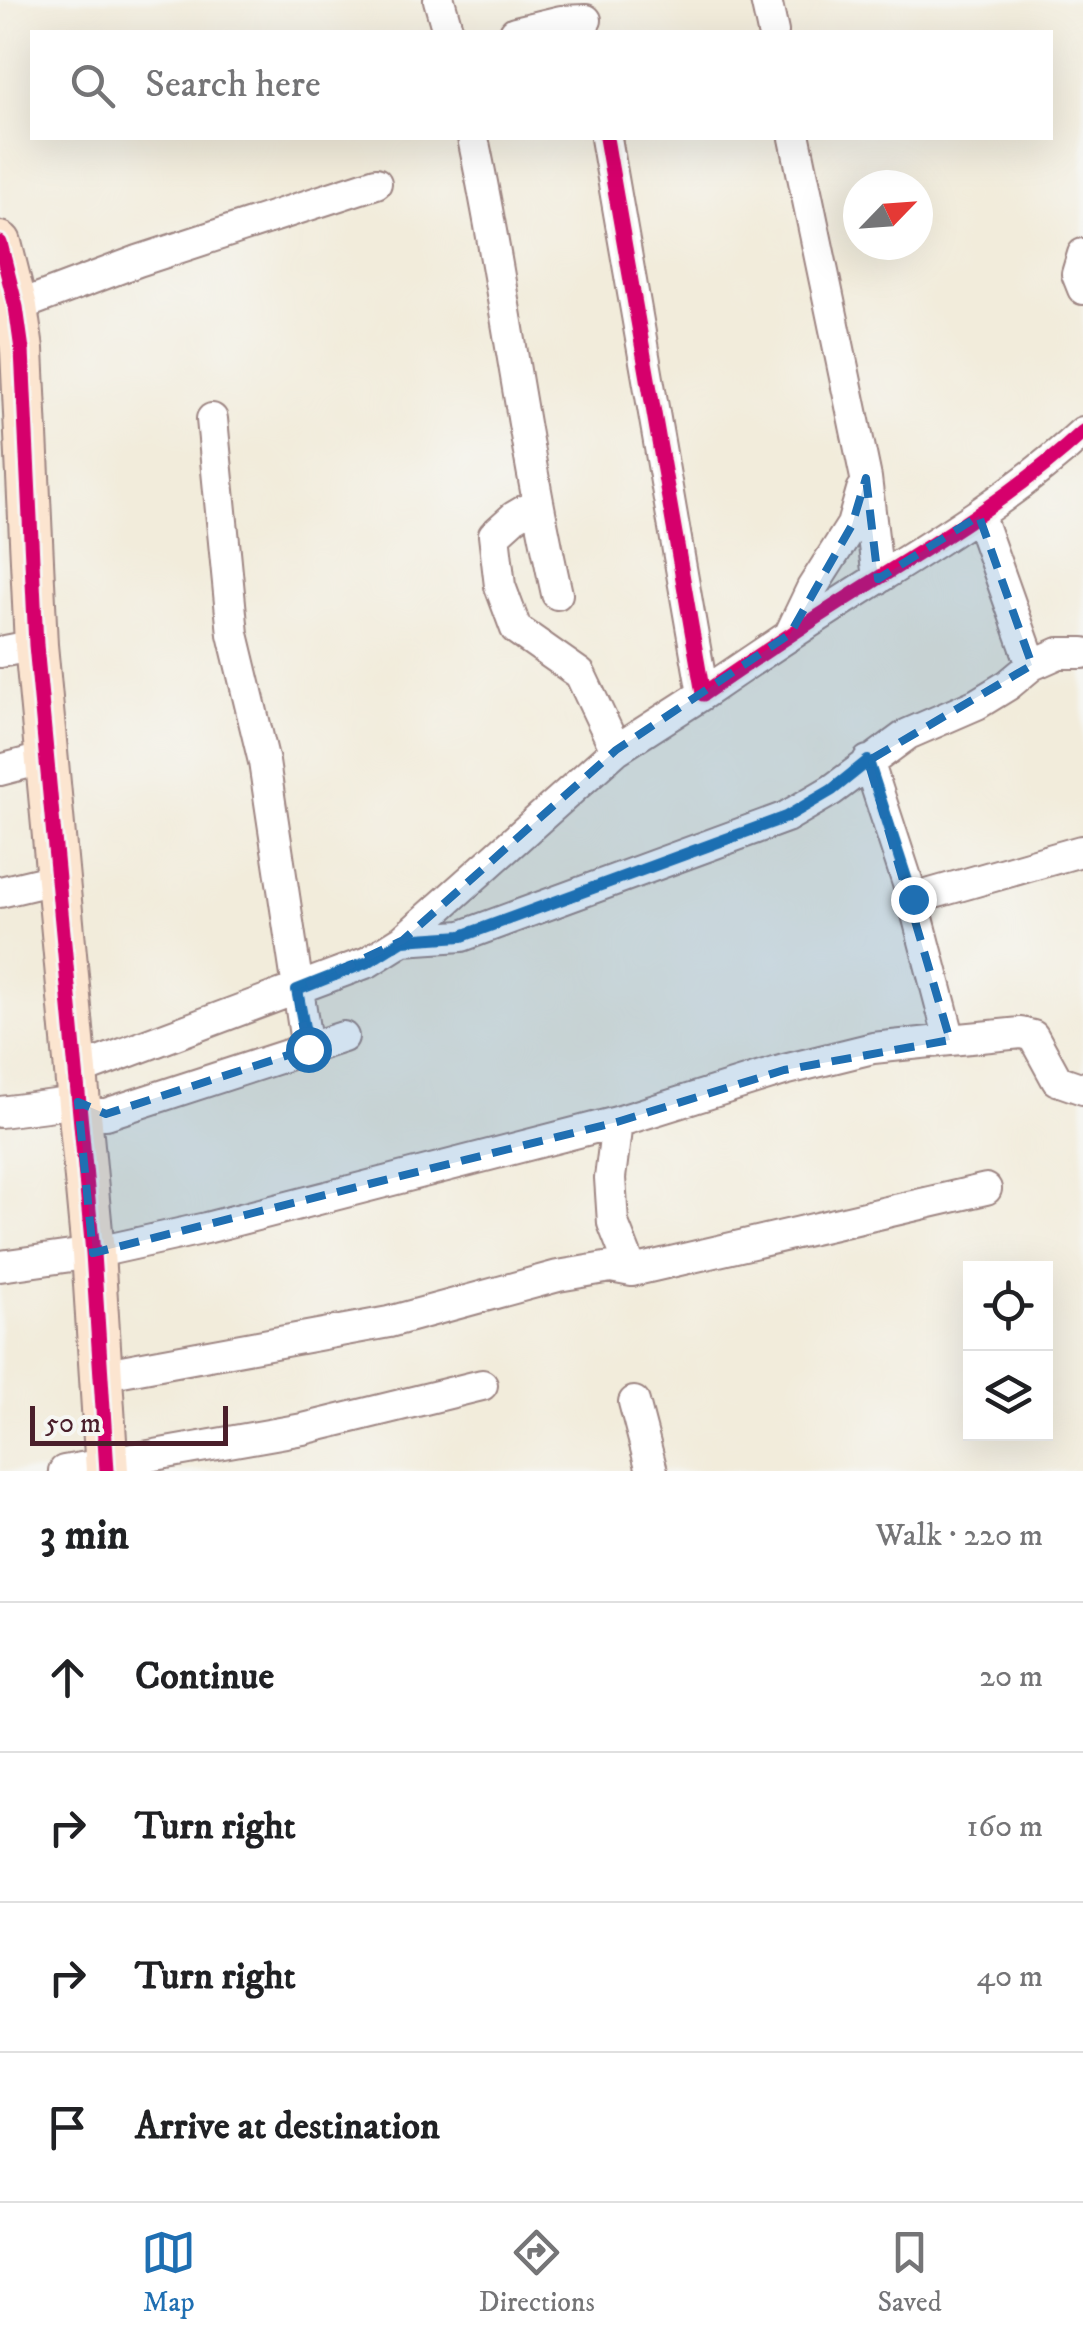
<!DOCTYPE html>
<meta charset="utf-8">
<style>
body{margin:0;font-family:"IM FELL DW Pica",serif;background:#f2f2f2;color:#202124}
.controls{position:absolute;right:30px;bottom:30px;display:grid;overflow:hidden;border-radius:0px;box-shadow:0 10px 40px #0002}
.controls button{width:90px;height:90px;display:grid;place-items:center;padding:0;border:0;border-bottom:2px solid #e0e0e0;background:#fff;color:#202124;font:50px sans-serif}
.compass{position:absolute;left:843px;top:170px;width:90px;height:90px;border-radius:50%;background:#fff;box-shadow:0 10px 40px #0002;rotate:65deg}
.scale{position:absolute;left:30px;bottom:25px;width:198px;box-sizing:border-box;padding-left:10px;border:5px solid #4a1f2b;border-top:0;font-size:28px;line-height:35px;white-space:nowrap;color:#4a1f2b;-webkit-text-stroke:8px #f6f6f2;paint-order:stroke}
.stop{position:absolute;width:30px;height:30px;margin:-22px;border:8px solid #1f6fb2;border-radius:50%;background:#fff}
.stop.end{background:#1f6fb2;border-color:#fff;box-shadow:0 2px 10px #0008}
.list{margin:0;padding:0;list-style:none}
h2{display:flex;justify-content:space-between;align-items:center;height:130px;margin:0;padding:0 40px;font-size:42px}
h2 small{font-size:32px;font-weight:400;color:#757577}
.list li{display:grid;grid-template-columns:65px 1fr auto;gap:30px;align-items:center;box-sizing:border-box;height:150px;padding:0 40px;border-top:2px solid #e0e0e0}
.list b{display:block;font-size:38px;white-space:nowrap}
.list em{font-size:32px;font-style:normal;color:#757577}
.icon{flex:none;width:55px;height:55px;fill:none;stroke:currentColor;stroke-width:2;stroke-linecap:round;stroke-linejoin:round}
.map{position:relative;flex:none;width:1083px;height:1471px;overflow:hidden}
.search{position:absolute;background:#fff;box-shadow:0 10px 40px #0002;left:30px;right:30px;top:30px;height:110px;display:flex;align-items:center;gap:25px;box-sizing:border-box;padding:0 35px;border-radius:0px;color:#757577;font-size:38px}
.sheet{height:730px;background:#fff}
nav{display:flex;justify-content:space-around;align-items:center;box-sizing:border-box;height:140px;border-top:2px solid #e0e0e0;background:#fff;font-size:28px;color:#757577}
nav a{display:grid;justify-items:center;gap:5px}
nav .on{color:#1f6fb2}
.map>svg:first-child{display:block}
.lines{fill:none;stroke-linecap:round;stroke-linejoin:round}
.street-casing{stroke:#9e8683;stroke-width:34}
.secondary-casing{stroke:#9e8683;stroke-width:46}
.street{stroke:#fff;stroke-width:30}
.secondary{stroke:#fce5d0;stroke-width:42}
.cycleway-casing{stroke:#f6f6f2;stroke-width:21}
.cycleway{stroke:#d6006c;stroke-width:15}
.route{stroke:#1f6fb2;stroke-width:12}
.marked{fill:#1f6fb2;fill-opacity:0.2;stroke:#1f6fb2;stroke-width:8;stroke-dasharray:20 12;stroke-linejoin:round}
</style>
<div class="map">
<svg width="1083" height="1471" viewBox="0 0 1083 1471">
<rect width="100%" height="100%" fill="#f6f6f2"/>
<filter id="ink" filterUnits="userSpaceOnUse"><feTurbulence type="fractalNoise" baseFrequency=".01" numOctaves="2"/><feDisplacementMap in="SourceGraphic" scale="20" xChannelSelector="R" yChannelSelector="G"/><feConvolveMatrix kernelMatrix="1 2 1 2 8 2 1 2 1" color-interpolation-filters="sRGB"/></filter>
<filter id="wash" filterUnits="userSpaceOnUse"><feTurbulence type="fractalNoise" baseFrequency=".0048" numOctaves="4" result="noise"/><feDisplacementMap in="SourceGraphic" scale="40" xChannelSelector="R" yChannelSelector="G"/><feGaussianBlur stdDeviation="2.25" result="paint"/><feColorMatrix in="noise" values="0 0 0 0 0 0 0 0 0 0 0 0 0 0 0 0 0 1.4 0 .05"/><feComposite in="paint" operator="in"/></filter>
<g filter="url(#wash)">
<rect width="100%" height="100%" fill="#f2ecdb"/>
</g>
<g filter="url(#ink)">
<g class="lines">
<defs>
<path id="street" d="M 439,0 L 448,32
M 766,0 L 773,32
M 515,32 L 561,21 L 586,20
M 473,138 C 505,289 523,443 557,594
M 606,138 L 703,694 C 761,654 818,616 877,579 C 950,534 1020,490 1083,432
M 795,138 L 866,478 L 878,579
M 1083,254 L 1077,274 L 1083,289
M 16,307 L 138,261 L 376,183
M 212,419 L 233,634 L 264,762 L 307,1049
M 536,504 L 514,517 L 494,535 L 500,586 L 516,629 L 580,674 L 616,750
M 979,516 L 1032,665
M 790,634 L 812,588 L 852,525 L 862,490
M 0,652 L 36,645
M 868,761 L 913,899 L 950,1040 L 1021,1033 L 1033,1036 L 1057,1080 L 1083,1089
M 0,770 L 46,758
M 0,892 L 59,878
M 913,899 L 1081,851
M 403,940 L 462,936 L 786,817 L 832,790 L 908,734 L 977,704 L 1008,685 L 1032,665 L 1059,653 L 1083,653
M 77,1071 L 368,962 L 403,940 L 616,750 L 703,694
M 0,1112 L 78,1102 L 95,1114 L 106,1114 L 343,1037
M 617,1122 L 610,1178 L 613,1223 L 632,1271 L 986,1189
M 0,1266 L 93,1253 L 206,1228 L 617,1122 L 784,1070 L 873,1048 L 950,1040
M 100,1375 L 389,1322 L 558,1276 L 611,1267 L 632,1271
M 634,1402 L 652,1471
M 64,1471 L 303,1429 L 482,1385"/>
<path id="secondary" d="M 0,243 L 16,307 L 22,350 L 36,645 L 93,1253 L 107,1471"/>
</defs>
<use href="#street" class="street-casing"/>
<use href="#secondary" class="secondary-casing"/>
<use href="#street" class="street"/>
<use href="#secondary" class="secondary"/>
<defs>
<path id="cycleway" d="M 606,138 L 703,694 C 761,654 818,616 877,579 C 950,534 1020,490 1083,432
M 0,243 L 16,307 L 22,350 L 36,645 L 93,1253 L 107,1471"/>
</defs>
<use href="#cycleway" class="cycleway-casing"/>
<use href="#cycleway" class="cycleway"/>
</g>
</g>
<g class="lines" filter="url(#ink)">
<path class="route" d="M 308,1049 L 297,990 L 368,962 L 403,940 L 462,936 L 786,817 L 832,790 L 868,761 L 913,899"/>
</g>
<path class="marked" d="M 866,478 L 878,579 L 979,516 L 1032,665 L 868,761 L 950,1040 L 784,1070 L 617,1122 L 93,1253 L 78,1102 L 106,1114 L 307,1049 L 297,990 L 403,940 L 616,750 L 790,634 L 852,525 Z"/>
</svg>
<div class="controls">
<button><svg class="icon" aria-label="locate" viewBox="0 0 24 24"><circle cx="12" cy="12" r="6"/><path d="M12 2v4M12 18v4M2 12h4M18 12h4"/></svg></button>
<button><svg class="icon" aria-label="layers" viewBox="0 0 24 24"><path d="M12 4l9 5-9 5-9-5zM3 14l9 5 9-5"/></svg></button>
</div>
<svg class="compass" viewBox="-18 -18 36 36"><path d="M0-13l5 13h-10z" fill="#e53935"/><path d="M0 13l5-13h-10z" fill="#757577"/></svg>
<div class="scale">50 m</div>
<div class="stop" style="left:308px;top:1049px"></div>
<div class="stop end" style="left:913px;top:899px"></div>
<div class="search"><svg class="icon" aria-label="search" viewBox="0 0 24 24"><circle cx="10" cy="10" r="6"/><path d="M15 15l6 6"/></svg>Search here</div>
</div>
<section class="sheet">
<h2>3 min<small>Walk · 220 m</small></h2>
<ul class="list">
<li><svg class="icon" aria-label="ahead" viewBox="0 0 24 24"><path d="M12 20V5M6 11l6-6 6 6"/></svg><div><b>Continue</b></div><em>20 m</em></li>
<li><svg class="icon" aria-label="right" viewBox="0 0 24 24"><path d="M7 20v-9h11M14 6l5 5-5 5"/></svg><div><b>Turn right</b></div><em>160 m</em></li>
<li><svg class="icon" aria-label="right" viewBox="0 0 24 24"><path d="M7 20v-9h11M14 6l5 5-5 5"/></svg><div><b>Turn right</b></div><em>40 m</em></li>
<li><svg class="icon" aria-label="arrive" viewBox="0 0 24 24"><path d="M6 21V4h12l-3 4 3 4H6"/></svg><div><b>Arrive at destination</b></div></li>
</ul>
</section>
<nav>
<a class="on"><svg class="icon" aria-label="map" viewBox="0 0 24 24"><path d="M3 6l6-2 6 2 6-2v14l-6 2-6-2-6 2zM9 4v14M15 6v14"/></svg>Map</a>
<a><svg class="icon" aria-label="directions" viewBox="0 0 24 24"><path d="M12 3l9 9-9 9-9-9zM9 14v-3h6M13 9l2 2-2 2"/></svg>Directions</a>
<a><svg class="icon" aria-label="saved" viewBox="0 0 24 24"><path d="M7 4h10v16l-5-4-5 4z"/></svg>Saved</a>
</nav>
